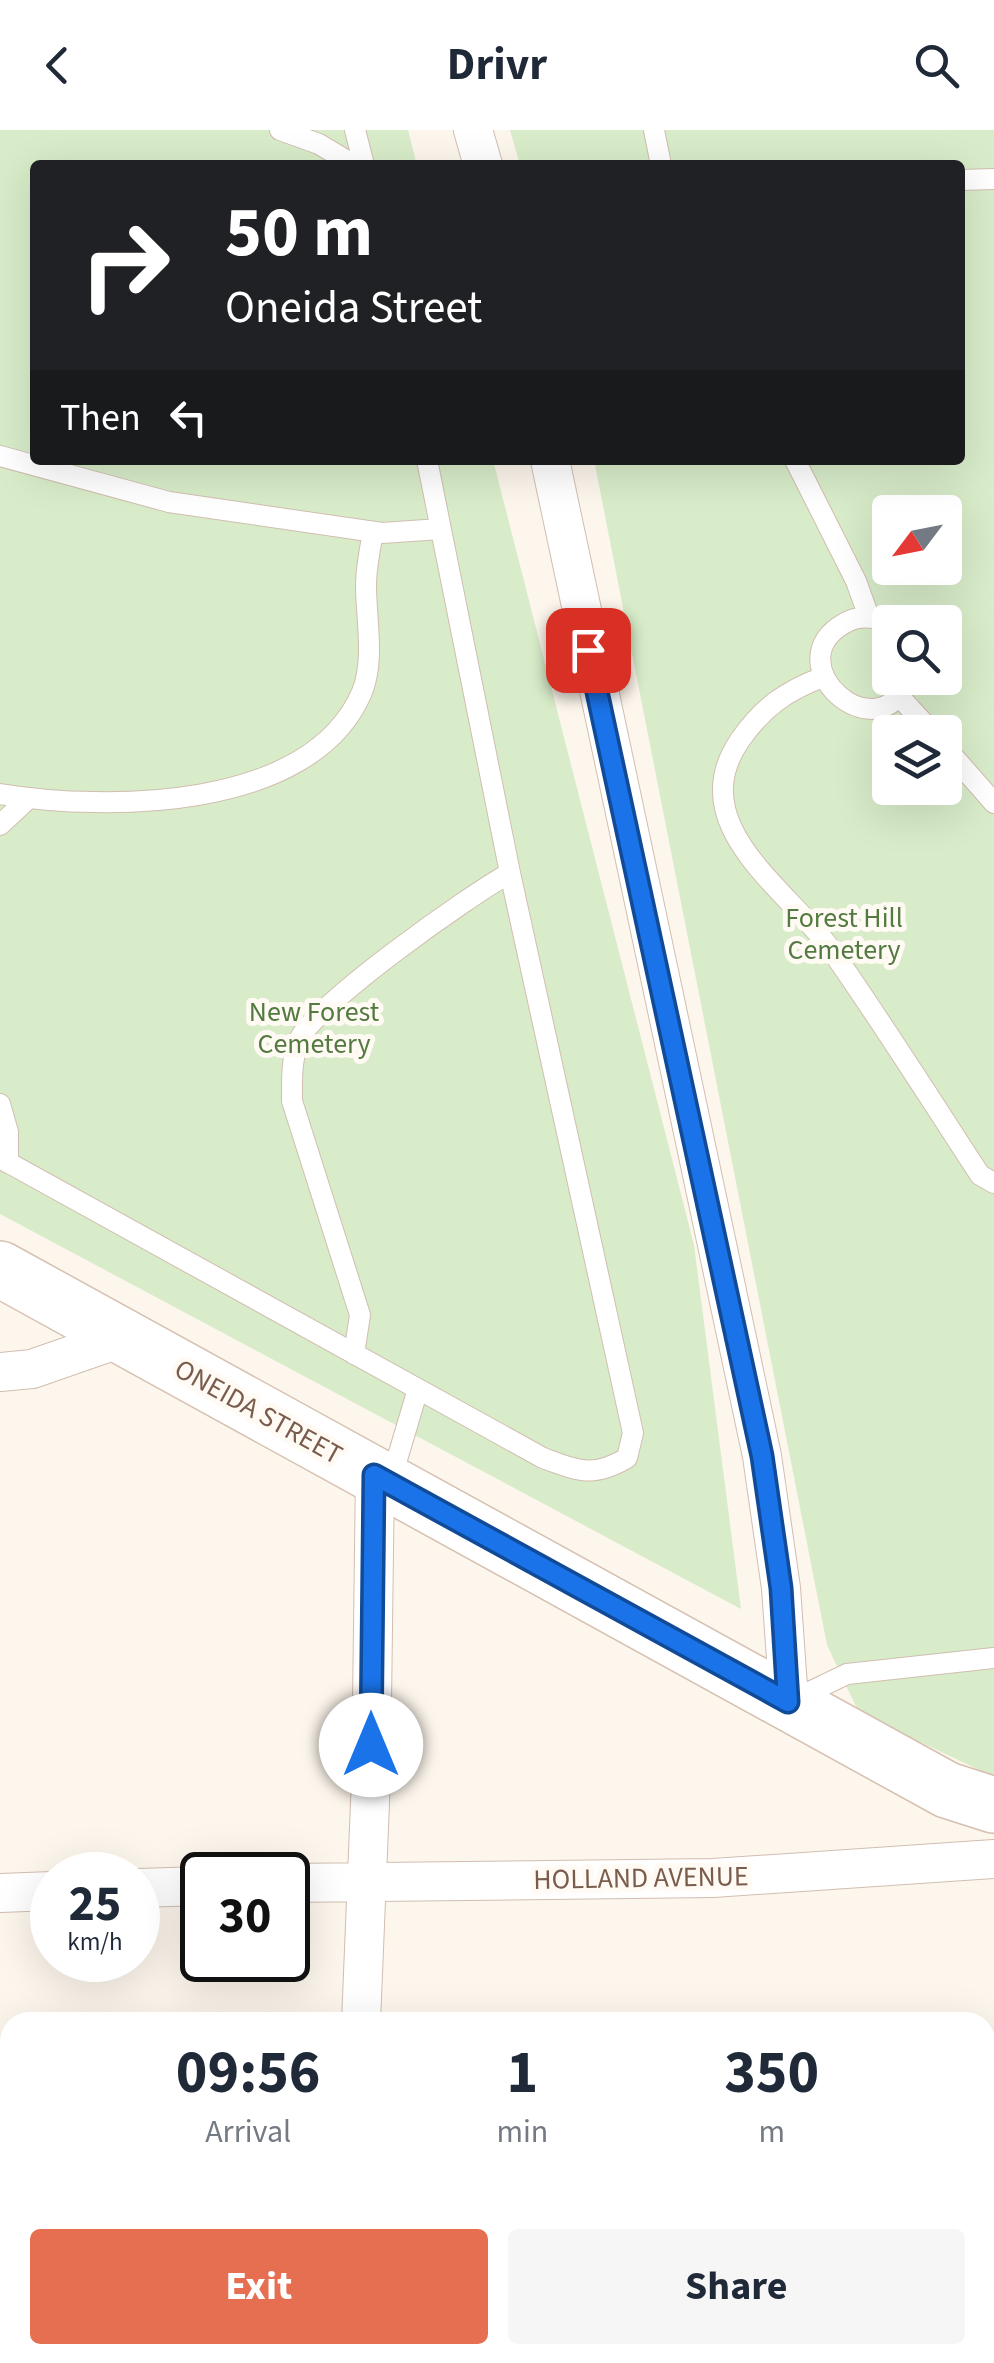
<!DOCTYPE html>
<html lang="en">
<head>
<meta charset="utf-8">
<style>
	body { margin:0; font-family:"Source Sans 3",sans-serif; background:#f6f6f7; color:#1f2937; height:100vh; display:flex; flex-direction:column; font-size:38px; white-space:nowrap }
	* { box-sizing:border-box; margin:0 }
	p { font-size:32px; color:#747a83 }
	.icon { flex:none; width:55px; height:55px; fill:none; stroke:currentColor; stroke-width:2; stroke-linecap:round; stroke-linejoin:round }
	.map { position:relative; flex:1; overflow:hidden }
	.drawer { position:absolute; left:0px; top:1882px; width:995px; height:352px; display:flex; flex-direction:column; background:#fff; border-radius:30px 30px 0 0; box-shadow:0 10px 40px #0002 }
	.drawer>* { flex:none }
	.hud { position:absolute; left:30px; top:30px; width:935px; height:305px; border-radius:10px; box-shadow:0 10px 40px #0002; background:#202124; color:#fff; overflow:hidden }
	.needle { width:65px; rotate:238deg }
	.controls { position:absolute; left:872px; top:365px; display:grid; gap:20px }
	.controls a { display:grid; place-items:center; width:90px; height:90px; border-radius:10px; background:#fff; box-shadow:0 10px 40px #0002; font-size:50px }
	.speed { position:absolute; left:30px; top:1722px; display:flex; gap:20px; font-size:50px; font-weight:700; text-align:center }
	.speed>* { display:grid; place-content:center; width:130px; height:130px; border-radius:50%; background:#fff; box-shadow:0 10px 40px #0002; line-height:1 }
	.speed small { font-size:25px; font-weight:400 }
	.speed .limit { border:5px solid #111; border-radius:15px; background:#fff; color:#111 }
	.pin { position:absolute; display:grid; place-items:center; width:85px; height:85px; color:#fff; margin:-42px; border-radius:20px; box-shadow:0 5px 15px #0006 }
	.me { position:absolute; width:110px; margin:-55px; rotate:0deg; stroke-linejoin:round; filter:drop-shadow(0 0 8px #0008) }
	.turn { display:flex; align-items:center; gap:35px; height:210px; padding:0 30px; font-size:45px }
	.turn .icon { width:130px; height:130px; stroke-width:2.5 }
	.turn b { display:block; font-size:70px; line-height:85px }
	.then { display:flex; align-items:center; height:95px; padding:0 30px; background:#0003; gap:20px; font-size:38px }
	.eta { display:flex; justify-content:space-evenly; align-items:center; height:170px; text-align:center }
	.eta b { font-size:60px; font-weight:700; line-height:70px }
	.action { display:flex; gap:20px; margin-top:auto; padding:20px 30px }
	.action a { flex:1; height:115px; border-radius:10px; background:#e76f51; color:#fff; font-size:40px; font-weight:700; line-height:115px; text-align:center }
	.action a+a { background:#f6f6f7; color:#1f2937 }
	header { display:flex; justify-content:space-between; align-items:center; height:130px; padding:0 30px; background:#fff; font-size:45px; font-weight:700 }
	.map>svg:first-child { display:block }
	.green { fill:#d8ecc9; fill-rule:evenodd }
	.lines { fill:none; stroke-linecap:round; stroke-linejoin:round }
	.lane-casing { stroke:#d1beb0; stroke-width:22 }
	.street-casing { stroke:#d1beb0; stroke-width:40 }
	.secondary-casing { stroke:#d6c0b0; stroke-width:58 }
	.lane { stroke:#fff; stroke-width:20 }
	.street { stroke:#fff; stroke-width:38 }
	.secondary { stroke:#fff; stroke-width:55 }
	.route-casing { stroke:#114b97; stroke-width:25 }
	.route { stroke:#1a73e8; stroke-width:18 }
	.labels { text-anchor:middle; stroke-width:10; stroke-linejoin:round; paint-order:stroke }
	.park-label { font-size:28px; fill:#537a41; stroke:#fffaf3 }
	.street-label { font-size:28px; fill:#7a5c4d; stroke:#fffaf3 }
</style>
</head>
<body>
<header><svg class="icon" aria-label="back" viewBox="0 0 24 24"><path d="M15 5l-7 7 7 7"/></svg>Drivr<svg class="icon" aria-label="search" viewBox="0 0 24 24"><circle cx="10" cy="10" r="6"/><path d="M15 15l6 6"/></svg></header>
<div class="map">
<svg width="994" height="2233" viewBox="0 0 994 2233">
	<rect width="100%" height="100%" fill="#fdf6ec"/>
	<path class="green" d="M0,0h408l9,35h-382v295h458l201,785 47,364 -741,-395z
		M510,0h484v1647l-135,-64 -32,-68 -233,-1185h366v-295h-440zM890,382h55v56h-55zM890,492h55v56h-55zM890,602h55v56h-55z"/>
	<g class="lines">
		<defs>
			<path id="lane" d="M280,0l39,14 35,21
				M355,0l9,35
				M654,0l7,35
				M960,50l34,-1
				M0,326l169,46 213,31 58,-4
				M795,330l61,121 13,36
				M890,495c-14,-9 -31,-10 -45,-2 -72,39 33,135 64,55
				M823,547c-37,14 -60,30 -83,63 -59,86 50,150 92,211 51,73 99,149 148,224l14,8
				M898,565l34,37
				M945,617l49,56
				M0,664c106,17 311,18 362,-102 13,-32 4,-73 4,-107 0,-17 4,-36 7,-53
				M0,695l29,-27
				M0,974l8,28v31
				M0,1028l543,300c36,13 50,20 84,0l6,-25 -123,-560 -83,-413
				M354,1224l6,-39 -68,-214c0,-21 -1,-41 7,-61 15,-35 172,-146 211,-167
				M390,1353l28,-94
				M795,1569l52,-25 147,-16"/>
			<path id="street" d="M473,0l10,35
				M550,330l212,996 19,132 8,113
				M0,1242l32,-3 92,-32
				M288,1753l425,-5 281,-19
				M138,1758l64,-2
				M0,1763l52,-2
				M361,1892l10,-243 4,-304
				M363,2225v8"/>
			<path id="secondary" d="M0,1139l947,521 47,15"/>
		</defs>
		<use href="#lane" class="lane-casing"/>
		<use href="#street" class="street-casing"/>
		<use href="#secondary" class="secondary-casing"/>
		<use href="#lane" class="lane"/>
		<use href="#street" class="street"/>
		<use href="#secondary" class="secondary"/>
	</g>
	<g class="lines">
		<defs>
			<path id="route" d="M371,1615l3,-270 414,227 -7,-114 -19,-132 -174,-806"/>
		</defs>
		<use href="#route" class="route-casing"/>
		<use href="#route" class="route"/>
	</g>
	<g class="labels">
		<g class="park-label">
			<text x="844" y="797">Forest Hill<tspan x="844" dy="32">Cemetery</tspan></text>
			<text x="314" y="891">New Forest<tspan x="314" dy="32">Cemetery</tspan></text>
		</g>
		<g class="street-label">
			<text transform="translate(259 1281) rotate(29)" y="10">ONEIDA STREET</text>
			<text transform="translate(641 1747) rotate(-1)" y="10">HOLLAND AVENUE</text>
		</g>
	</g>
</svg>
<div class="controls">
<a><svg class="needle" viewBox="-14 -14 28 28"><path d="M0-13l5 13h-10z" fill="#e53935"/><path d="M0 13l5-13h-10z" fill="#747a83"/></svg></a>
<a><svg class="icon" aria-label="search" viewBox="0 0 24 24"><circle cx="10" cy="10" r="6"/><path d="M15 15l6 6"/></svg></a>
<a><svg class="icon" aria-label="layers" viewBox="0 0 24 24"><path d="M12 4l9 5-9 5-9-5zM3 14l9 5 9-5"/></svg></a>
</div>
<div class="speed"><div>25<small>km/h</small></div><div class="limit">30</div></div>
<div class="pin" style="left:588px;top:520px;background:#d93025"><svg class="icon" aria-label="arrive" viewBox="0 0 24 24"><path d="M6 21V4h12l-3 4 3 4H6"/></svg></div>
<svg class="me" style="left:371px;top:1615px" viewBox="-20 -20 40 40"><circle r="19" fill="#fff"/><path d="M0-13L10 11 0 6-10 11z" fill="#1a73e8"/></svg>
<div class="hud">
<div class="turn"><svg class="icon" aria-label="right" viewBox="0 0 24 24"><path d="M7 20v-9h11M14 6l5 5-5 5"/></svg><div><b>50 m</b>Oneida Street</div></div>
<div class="then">Then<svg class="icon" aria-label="left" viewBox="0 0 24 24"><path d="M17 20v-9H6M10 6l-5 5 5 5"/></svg></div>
</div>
<section class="drawer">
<div class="eta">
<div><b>09:56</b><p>Arrival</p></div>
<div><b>1</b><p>min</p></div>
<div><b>350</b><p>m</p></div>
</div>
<div class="action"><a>Exit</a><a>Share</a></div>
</section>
</div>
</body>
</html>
